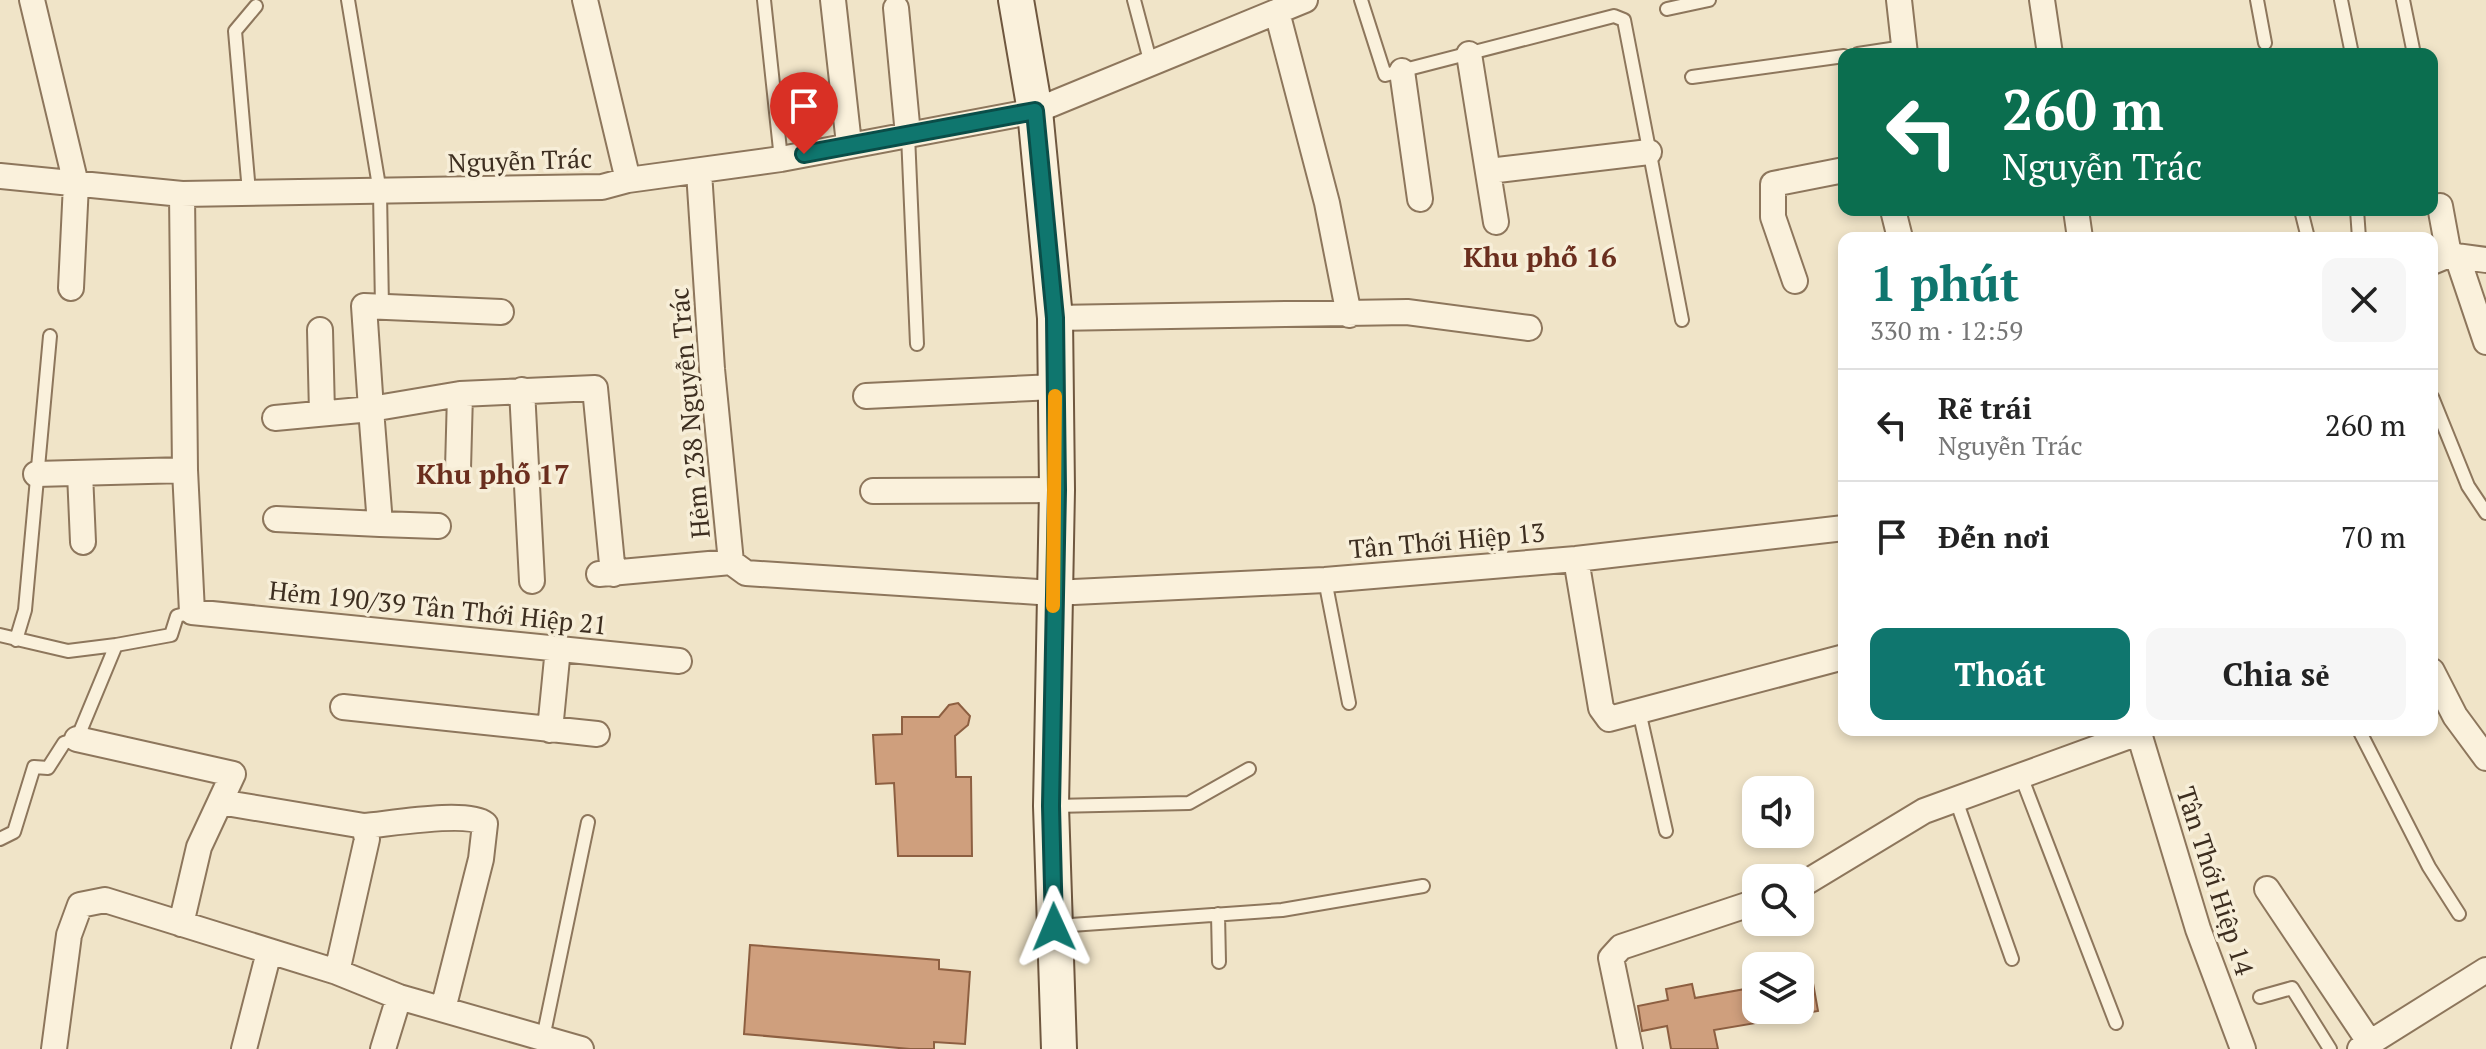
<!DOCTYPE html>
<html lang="vi">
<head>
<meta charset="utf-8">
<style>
	body { margin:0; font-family:"PT Serif",serif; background:#f6f6f6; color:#222; height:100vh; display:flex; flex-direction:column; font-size:30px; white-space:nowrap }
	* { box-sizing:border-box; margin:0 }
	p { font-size:26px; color:#767676 }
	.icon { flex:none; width:44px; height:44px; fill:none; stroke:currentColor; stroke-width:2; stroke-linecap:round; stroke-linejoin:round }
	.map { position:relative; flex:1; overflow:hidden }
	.drawer { position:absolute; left:1838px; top:232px; width:600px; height:504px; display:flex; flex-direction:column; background:#fff; border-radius:16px; box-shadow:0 4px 12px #0003 }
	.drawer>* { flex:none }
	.banner { position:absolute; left:1838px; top:48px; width:600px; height:168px; border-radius:16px; box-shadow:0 4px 12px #0003; background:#0b6e4f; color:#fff; overflow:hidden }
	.fabs { position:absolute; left:1742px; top:776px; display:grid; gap:16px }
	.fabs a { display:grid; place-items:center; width:72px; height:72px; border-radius:16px; background:#fff; box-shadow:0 4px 12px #0003; font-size:40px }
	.pin { position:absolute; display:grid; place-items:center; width:68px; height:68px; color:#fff; margin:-82px -34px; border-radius:50% 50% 50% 0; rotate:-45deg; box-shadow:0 0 8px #0007 }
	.pin .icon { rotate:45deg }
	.me { position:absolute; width:88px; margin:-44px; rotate:359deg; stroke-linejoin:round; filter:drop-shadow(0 0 6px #0008) }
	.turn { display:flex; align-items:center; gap:28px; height:168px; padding:0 32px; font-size:36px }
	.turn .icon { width:104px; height:104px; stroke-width:2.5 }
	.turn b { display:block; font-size:56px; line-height:68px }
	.round { display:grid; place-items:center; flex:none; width:84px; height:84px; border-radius:16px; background:#f6f6f6 }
	.headline { display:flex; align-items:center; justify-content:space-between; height:136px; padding:0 32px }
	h1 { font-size:48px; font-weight:700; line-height:60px; color:#0f766e }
	.cta { display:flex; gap:16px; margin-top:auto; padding:16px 32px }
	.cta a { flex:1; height:92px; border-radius:16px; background:#0f766e; color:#fff; font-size:32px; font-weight:700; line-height:92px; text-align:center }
	.cta a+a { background:#f6f6f6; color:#222 }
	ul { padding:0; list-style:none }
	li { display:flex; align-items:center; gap:24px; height:112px; padding:0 32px; border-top:2px solid #e0e0e0 }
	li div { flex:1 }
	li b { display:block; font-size:30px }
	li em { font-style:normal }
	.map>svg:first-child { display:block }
	.building { fill:#cf9f7d; stroke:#8d5f41; stroke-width:2 }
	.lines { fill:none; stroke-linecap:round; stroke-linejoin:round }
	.lane-casing { stroke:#8d765c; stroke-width:16 }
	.street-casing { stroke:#8d765c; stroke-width:28 }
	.secondary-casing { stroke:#6f573f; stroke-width:38 }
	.lane { stroke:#faf1dc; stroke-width:12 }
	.street { stroke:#faf1dc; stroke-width:24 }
	.secondary { stroke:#faf1dc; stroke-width:34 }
	.route-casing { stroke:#0a4d48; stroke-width:20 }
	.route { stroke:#0f766e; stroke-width:14 }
	.slow { stroke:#f59e0b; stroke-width:14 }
	.labels { text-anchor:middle; stroke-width:7; stroke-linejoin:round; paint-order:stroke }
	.street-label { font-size:26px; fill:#3d2e20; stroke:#f7eed8 }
	.neighbourhood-label { font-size:28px; font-weight:bold; fill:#6b2e1e; stroke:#f7eed8 }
</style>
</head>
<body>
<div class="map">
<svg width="2486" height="1049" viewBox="0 0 2486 1049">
	<rect width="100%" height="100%" fill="#f0e4c8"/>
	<path class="building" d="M958,703l12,13 -2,9 -13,11 1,41h15l1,79h-74l-4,-73 -18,1 -3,-49 29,-1v-17h37l10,-12z
		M750,945l189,15v9l31,3 -5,72 -31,-2v7h-24l-166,-15z
		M1809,961l9,50 -18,3v-52z
		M1692,984l3,14 61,-11v36l-42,7 4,19h-47l-4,-23 -25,5 -4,-25 30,-6 -2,-11z"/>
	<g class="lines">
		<defs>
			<path id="lane" d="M348,0l32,192 2,115
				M764,0l17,159
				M1134,0l17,64
				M1361,0l24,75 229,-59 10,4 58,300
				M2257,0l8,43
				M2341,0l11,54
				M2403,0l11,54
				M1667,9l42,-9
				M1858,54l46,-7
				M1692,77l152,-21
				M908,135l9,209
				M249,192l-14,-161 21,-25
				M2301,210l7,28
				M2357,210l2,28
				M2432,397l36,89 18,27
				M1325,580l24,123
				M0,635l68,16 48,-6
				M16,640l9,-30 25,-274
				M1639,711l27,120
				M2359,730l70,137 30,47
				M2021,776l95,247
				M1956,800l56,159
				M1054,806l135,-3 60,-34
				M0,839l14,-7 20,-65 14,1 16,-25 13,-4 39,-94 55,-10 6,-19 15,-4
				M1218,914l1,48
				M1057,926l225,-16 141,-24
				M2260,997l32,-9 38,61
				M543,1038l45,-216"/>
			<path id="street" d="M32,0l44,184 -5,104
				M585,0l43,180
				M833,0l16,144
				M1899,0l6,54
				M2042,0l8,54
				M896,8l12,127
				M1277,12l50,191 22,112
				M1469,54l27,168
				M1402,71l18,128
				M1489,171l160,-19
				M699,172l13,197 19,193 15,11 307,20 272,-13 251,-21 268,-31
				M0,176l182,18 420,-7 26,-7 153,-21 254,-48 270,-111
				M182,194l3,276 7,142 487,49
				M1893,210l7,28
				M2076,210l4,28
				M2449,255l37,5
				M2457,256l29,86
				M2432,262l17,-7 -9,-49
				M1795,281l-22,-64v-33l71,-14
				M1055,318l352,-6 122,16
				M320,330l2,83
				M522,390l10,191
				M866,396l189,-9
				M275,418l96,-9 -7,-103 137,6
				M458,469l2,-75
				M80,473l3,69
				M36,474l149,-4
				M873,491l184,-1
				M276,519l104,5 -9,-115 89,-15 135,-6 18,186
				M380,524l58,2
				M1576,559l25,149 8,11 235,-62
				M599,574l132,-12
				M2432,671l23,45 31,42
				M343,707l254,27
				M550,730l8,-82
				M2138,730l60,199 45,120
				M77,739l156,35 -13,28 144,24 3,13 -30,133
				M364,826c25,-2 103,-16 121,-2l-4,35 -38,150
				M1800,886l124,-75 214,-78
				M2267,889l103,154
				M181,924l18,-77 21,-45
				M54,1049l15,-114 11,-30 25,-5 232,72 62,25 182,52
				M244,1049l25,-97
				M383,1049l16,-52
				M1630,1049l-19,-91 10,-11 135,-45
				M2360,1049l126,-79"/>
			<path id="secondary" d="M1016,0l19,111 20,207 2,172 -6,316 8,243"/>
		</defs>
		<use href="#lane" class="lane-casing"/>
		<use href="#street" class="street-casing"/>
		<use href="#secondary" class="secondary-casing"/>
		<use href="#lane" class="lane"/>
		<use href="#street" class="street"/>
		<use href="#secondary" class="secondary"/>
	</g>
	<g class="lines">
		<defs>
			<path id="route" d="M804,154l231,-43 20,207 2,172 -6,316 3,121"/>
		</defs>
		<use href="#route" class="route-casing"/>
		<use href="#route" class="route"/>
		<path class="slow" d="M1053,606l2,-210"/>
	</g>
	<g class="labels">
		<g class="street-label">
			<text transform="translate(520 161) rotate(-2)" y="9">Nguyễn Trác</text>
			<text transform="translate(690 413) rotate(-95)" y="9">Hẻm 238 Nguyễn Trác</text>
			<text transform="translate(1447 541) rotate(-5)" y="9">Tân Thới Hiệp 13</text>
			<text transform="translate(438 608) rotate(6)" y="9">Hẻm 190/39 Tân Thới Hiệp 21</text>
			<text transform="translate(2215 881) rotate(72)" y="9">Tân Thới Hiệp 14</text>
		</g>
		<g class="neighbourhood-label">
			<text x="1540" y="267">Khu phố 16</text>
			<text x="493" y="484">Khu phố 17</text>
		</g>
	</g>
</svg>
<div class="fabs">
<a><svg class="icon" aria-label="sound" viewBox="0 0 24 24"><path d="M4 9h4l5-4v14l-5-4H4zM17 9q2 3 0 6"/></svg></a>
<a><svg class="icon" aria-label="search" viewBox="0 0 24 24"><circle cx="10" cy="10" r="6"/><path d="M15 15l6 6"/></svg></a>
<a><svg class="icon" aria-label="layers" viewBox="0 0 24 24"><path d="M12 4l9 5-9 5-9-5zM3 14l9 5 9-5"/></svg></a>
</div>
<div class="pin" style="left:804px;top:154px;background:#d93025"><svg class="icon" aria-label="arrive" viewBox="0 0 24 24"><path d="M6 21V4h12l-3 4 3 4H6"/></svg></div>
<svg class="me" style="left:1054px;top:927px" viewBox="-20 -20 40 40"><path d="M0-17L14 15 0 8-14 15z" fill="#0f766e" stroke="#fff" stroke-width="4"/></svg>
<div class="banner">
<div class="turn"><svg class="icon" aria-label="left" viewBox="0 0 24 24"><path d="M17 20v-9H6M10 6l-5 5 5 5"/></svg><div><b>260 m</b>Nguyễn Trác</div></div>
</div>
<section class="drawer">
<div class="headline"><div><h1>1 phút</h1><p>330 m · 12:59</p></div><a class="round"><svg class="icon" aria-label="close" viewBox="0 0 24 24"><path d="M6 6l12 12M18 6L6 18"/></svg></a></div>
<ul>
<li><svg class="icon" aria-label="left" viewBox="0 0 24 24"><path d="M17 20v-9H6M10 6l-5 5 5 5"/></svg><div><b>Rẽ trái</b><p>Nguyễn Trác</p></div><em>260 m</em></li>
<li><svg class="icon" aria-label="arrive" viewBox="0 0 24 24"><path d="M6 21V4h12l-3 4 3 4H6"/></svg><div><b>Đến nơi</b></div><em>70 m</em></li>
</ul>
<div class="cta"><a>Thoát</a><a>Chia sẻ</a></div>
</section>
</div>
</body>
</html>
